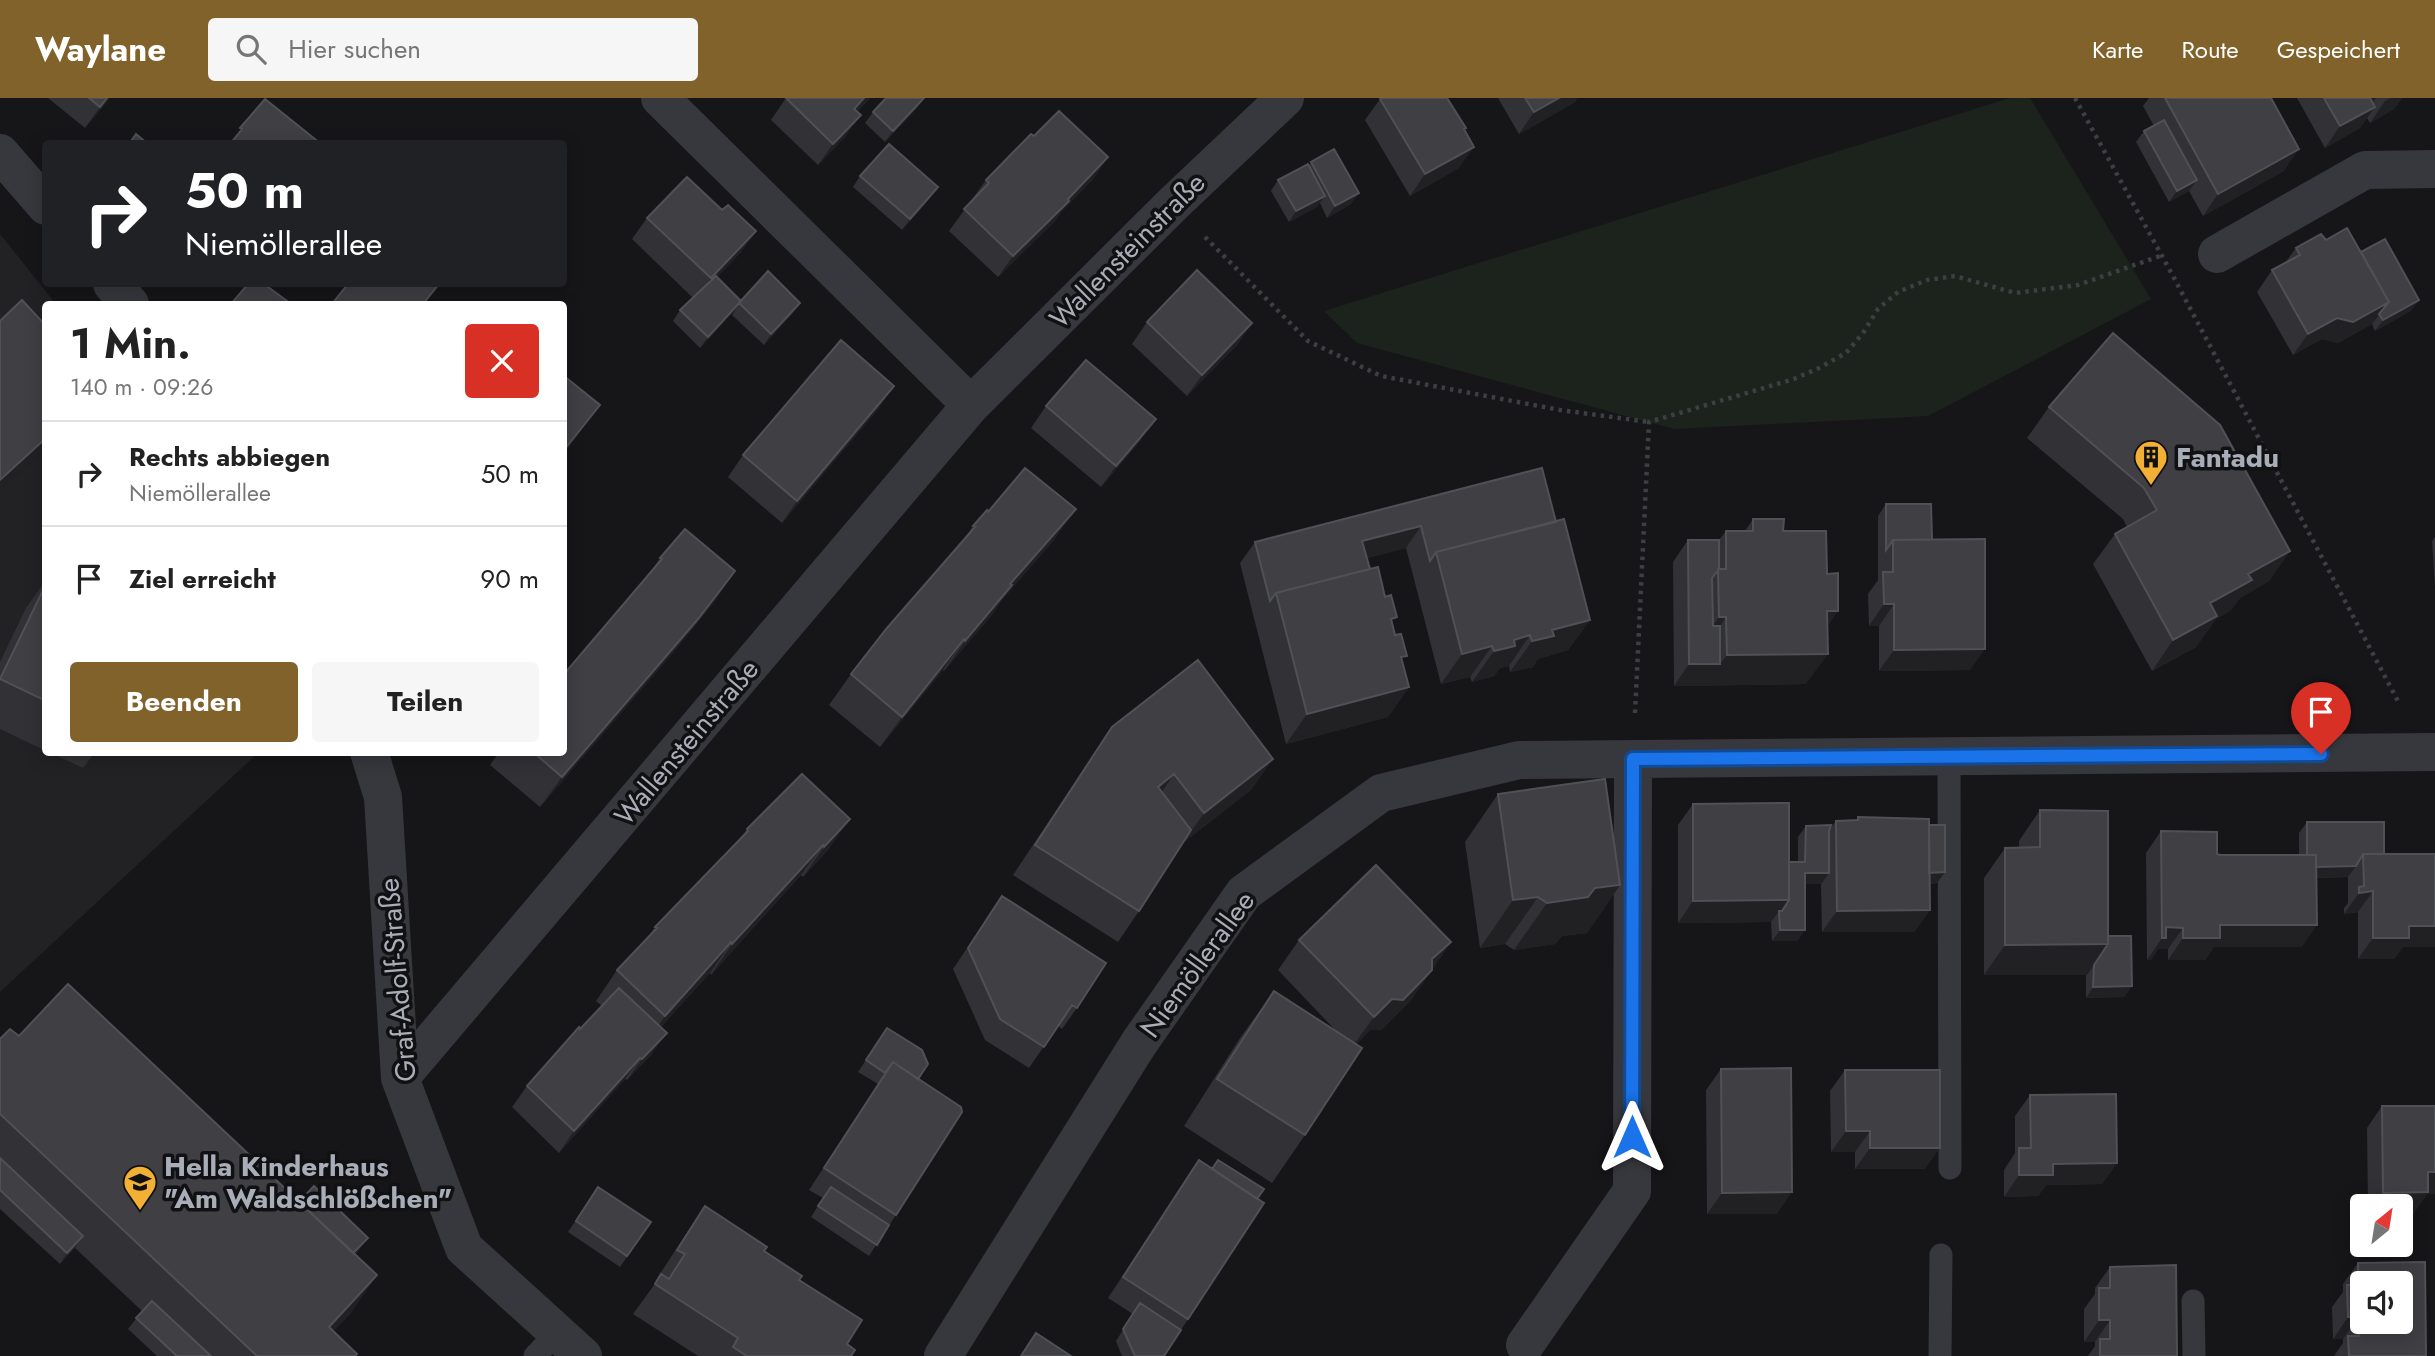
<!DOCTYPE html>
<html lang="de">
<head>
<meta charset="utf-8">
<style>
	body { margin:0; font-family:Jost,sans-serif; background:#f6f6f6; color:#222; height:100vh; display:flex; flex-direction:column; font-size:26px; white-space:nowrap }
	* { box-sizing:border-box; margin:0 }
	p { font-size:23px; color:#767676 }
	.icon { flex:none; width:38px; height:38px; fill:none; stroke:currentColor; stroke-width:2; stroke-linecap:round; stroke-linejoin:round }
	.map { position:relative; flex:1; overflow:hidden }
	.sheet { position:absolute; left:42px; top:203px; width:525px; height:455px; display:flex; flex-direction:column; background:#fff; border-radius:7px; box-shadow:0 4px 18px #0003 }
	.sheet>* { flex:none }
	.top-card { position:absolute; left:42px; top:42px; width:525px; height:147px; border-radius:7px; box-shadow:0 4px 18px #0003; background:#202124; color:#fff; overflow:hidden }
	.needle { width:46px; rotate:30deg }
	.controls { position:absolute; left:2350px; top:1096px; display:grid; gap:14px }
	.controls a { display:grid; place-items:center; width:63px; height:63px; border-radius:7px; background:#fff; box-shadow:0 4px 18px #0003; font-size:35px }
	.pin { position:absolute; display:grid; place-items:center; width:60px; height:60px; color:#fff; margin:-72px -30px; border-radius:50% 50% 50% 0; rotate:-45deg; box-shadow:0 0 7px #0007 }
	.pin .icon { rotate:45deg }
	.me { position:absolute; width:77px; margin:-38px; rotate:0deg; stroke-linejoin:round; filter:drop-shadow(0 0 5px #0008) }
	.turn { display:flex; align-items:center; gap:24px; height:147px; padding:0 28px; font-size:32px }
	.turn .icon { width:91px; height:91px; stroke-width:2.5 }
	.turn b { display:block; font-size:49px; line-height:60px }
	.round { display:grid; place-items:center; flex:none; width:74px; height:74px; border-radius:7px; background:#f6f6f6 }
	.overview { display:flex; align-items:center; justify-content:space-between; height:119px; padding:0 28px }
	h1 { font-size:42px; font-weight:700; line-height:52px }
	.button { display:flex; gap:14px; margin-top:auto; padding:14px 28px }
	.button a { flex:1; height:80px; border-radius:7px; background:#80622a; color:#fff; font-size:28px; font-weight:700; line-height:80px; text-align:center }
	.button a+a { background:#f6f6f6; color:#222 }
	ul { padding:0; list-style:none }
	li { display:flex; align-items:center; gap:21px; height:105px; padding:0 28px; border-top:2px solid #e0e0e0 }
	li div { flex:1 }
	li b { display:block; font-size:26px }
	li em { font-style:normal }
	header { display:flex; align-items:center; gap:42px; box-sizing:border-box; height:98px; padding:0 35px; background:#80622a; color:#fff }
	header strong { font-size:33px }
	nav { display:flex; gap:38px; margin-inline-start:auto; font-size:24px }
	.search { width:490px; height:63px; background:#f6f6f6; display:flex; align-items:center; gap:18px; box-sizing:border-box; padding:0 24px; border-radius:7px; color:#767676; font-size:26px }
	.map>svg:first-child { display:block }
	.built { fill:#222225 }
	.green { fill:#1c231d }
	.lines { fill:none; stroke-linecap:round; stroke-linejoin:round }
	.path { stroke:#3d3f44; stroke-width:4.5; stroke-dasharray:3.5 5; stroke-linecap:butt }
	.lane { stroke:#37383d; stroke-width:23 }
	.street { stroke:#37383d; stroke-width:38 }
	.wall { fill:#323236 }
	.shaded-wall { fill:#212124 }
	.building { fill:#3f3f44; stroke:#4f5156; stroke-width:2; fill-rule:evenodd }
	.route-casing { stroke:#114b97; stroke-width:18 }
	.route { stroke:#1a73e8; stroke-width:12 }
	.labels { text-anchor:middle; stroke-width:7; stroke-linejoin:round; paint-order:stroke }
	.street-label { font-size:28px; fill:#a8adb8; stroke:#111113 }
	.poi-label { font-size:28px; font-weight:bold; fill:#a8adb8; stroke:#111113; text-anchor:start }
</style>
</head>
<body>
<header>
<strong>Waylane</strong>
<div class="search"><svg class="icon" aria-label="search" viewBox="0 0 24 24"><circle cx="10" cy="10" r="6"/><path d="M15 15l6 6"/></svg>Hier suchen</div>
<nav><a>Karte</a><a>Route</a><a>Gespeichert</a></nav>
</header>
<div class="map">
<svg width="2435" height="1258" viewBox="0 0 2435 1258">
	<rect width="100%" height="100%" fill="#161618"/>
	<path class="built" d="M0,136l56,70h-10v448l212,1 -258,239z"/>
	<path class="green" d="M2010,0h20l121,201 -223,117 -254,13 -317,-86 -33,-32z"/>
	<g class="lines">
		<path class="path" d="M2075,0l98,178 227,429
			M1205,139l103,104 73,35 179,34 89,12
			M1635,615l14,-291 145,-43 25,-11 27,-15 17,-20 15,-24 20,-17 29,-12 28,-4 60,17 63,-8 82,-29"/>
		<path class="lane" d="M1949,659l1,411
			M2193,1203l1,55
			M535,1258l22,-23
			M1940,1258l1,-101"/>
		<path class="street" d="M660,0l311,307
			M0,55l46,53
			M2217,156l148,-84 70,-1
			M112,186l18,20
			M369,654l14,45 17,281 64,170 119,108
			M400,980l571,-673 203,-202 111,-105
			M1525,1247l107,-154 1,-432
			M943,1258l196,-313 105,-150 137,-100 138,-33 916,-8"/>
	</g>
	<path class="wall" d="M48,0h62l-25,30z
		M786,0h84l-13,14 -12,25 -27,28 -47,-45z
		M924,0l-7,10 -32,34 -20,-19 8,-11z
		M1498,0h79l-2,4 -56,32z
		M2149,0h122l13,73 -81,45 -14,-25 -20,11 -33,-60 8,-11 10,-5 -11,-20z
		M2297,0h105l-8,11 -24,14 -3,-5 -7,10 -35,20z
		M1380,1l84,31 -5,38 -49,28 -45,-76z
		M1034,38l74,21 -15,22 -30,31 -9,12 -56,55 -49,-46 37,-51z
		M1311,64l40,42 -24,14 -7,-15 -3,4 -28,15 -18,-31 7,-11 31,-14z
		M860,78l78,11 -8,11 -28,32 -49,-43z
		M722,112l34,21 -15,21 -24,25 16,35 -33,36 -27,-27 7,-11 13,-12 -61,-59 15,-21z
		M2326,142l35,12 50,59 -36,20 -3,-7 -34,19 -16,-4 -29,16 -36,-63 15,-22 13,-7 11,-15z
		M739,205l53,11 -28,31 -32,-30z
		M1147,224l105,1 -15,22 -50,51 -55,-52z
		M1046,308l95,34 -40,47 -70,-59z
		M2049,309l241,144 -21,30 -29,17 -10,13 -14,8 -20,28 -44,24 -59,-107 22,-30 12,-7 -4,-8 -96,-81z
		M879,310l-97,115 -54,-46 15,-22z
		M1542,370l14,54 34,98 -22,30 -30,9 -5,8 -23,5 -1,-6 -9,2 -6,8 -22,6 -2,-5 -29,7 -35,-136 -39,10 3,11 22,55 17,63 -21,30 -102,27 -46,-181 15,-21z
		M1886,406l46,36 38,130 -91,1v-45h-10l-1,-32 10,-14v-64z
		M988,414l66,28 -52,60 -11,16 -47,55 -1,-1 -63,77 -51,-42 22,-31 111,-132 11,-16z
		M1753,421l30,12 44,96 -21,57 -132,2 -1,-124 15,-22h31l7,-9h19z
		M2435,439v50l-3,-46z
		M660,460l75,13 -21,31 -38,47 -136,158 -50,-42 9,-13h65l84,-176z
		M46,482v171l-46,-22v-67l26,-54z
		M1112,629l140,62 -69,54 -44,68 -21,31 -105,-67 78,-117z
		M49,654h46l-12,16z
		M802,676l27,75 -26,28 -2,-2 -90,100 -1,-2 -49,54 -9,27 -25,26 -2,-1 -66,74 -47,-46 15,-21 75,-80 -6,-5 21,-31 30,-31 8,-12 84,-86 8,-12z
		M1498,696l122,91 -33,48 -25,3 -7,8 -41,6 -9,-6 -25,4 -15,-106z
		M1693,706l96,58h9v-25l8,-11 25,1 5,-6 20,-1 2,-3 71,8 16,47 -8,11 -8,1 1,26 -16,22h-92l-1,-48h-16v46l-8,11h-25l-1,-19 -93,1v-98z
		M2040,712l68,126 24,50 -8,11 -38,1v-23h-102v-97l21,-30h14v-7z
		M2307,724l77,32 19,93 -9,12h-36v-47l-14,2v-6l4,-5v-26l-32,1 -14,69h-88l-9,13h-37v-11h-10l-7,11h-4l-1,-107 15,-22 59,24h79v-22z
		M1002,798l75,112 -15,21 -4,-3 -29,42 -44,-28 -32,-71z
		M1299,842l152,2 -40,58 -30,30h-11l-14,14 -51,91 -33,48 -88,-57 56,-88 34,-47 64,42 -60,-63z
		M887,930l31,51 -22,136 -27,41 -58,-39 12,-19 -14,-8 69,-106 -20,-12z
		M19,938l280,166 61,47 -5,6 -4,58 -18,18 23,25h-199l-29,-27 14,-18 -67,-63 -15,16 -60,-55v-170z
		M1721,971l56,145h-70l-1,-124z
		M1845,972l80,99h-70v-17h-24l-1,-61z
		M2030,997l87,68 -15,21 -56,1 -8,11 -34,1v-27l11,-17v-37z
		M2382,1008l45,88 -14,20h-12v-8h-33l-1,-78z
		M1199,1062l65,43 -100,153h-42l-6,-15 17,-27 -25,-16z
		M598,1089l53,35 -31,45 -52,-35z
		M705,1108l94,74 48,64 4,12h-153l-65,-42 24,-33 -1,-1 28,-43z
		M2358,1165l68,93h-92l9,-13v-4h-10l-1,-32 11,-15v-8z
		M2110,1169l67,89h-89l7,-10v-4h-11v-33l11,-15v-6z"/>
	<path class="shaded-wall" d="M107,0h3l-25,30 15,-21z
		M864,0h6l-32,33 16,-22z
		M924,0l-7,10 -32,34 8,-11z
		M1559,0h18l-2,4 -56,32 15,-22z
		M2370,0h6l-10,14 9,-5 -15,21 -35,20 15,-22z
		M2391,0h11l-8,11 -24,14 15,-22z
		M861,17l-16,22 -27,28 15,-21z
		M1474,49l-15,21 -49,28 15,-22z
		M2299,51l-15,22 -81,45 15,-22z
		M1108,59l-15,22 -30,31 -9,12 -56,55 15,-21z
		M2197,82l-8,11 -20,11 8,-11z
		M938,89l-8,11 -28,32 8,-11z
		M1359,95l-8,11 -24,14 8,-12z
		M1325,98l-8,11 -28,15 7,-11z
		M756,133l-15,21 -45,48 15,-22z
		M2419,202l-8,11 -36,20 8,-11z
		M741,203l-8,11 -33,36 8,-11z
		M2389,204l-17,22 -34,19 -16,-4 -29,16 15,-21 29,-16z
		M800,205l-8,11 -28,31 7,-11z
		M1252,225l-15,22 -50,51 15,-21z
		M894,288l-15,22 -97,115 15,-22z
		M600,307l-22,30 -14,19v-4z
		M1156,321l-15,21 -40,47 15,-21z
		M46,340v11l-46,42v-11z
		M1076,411l-22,31 -52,60 -11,16 -47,55 21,-30 45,-57z
		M1421,428l-15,22 -59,15 15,-22z
		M2290,453l-21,30 -29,17 -10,13 -14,8 -20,28 -44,24 21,-31 37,-37 38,-29z
		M735,473l-21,31 -38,47 -136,158 22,-30z
		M1884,506h10l-15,22h-10z
		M1827,513h11l-21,31z
		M1719,519h7l-21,31 -7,-1z
		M1590,522l-22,30 -30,9 -5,8 -23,5 22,-31 20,-11z
		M1530,537l-21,31 -9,2 -6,8 -22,6 22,-31 20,-11z
		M964,541l-21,31 -63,77 22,-30z
		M1492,548l-22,31 -29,7 21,-30z
		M1985,551l-15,21 -91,1 15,-21z
		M1828,556l-22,30 -132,2 15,-22h31l7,-9z
		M1409,589l-21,30 -102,27 21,-30z
		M1273,661l-21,30 -69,54 21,-30z
		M1174,676l-21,31 5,-18z
		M850,721l-21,30 -26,28 21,-30z
		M823,747l-22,30 -90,100 21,-31z
		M2356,768l-8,11 -47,1 8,-11z
		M1945,774l-8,11 -23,1 8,-11z
		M1805,775h24l-8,11h-24z
		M1620,787l-33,48 -25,3 -7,8 -41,6 33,-47 48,-15z
		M2373,793l-15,21 -14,2 15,-21z
		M1538,799l-33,47 -25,4 33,-48z
		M1789,802l-10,15v-4l-8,11 -93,1 15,-22z
		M1930,812l-16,22h-92l15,-21z
		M2220,827h97l-15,22h-88l-9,13h-37l15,-22z
		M2409,828h26v21h-32l-9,12h-36l15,-21z
		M2166,829l17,1 -15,21h-10l-7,11h-4l15,-22z
		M1780,832h25l-8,11h-25z
		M731,844l-21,31 -66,73 21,-30z
		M1451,844l-21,30 2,-13z
		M2108,846l-21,31h-103l21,-30z
		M1432,872l-21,30 -30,30h-11l-18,17 22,-30 18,-18z
		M2132,888l-8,11 -38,1 7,-11z
		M667,935l-15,21 -25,26 15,-21z
		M640,960l-15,21 -66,74 15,-22z
		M1846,1033h24l-15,21h-24z
		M1870,1050h70l-15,21h-70z
		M2117,1065l-15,21 -56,1 -8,11 -34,1 15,-22 34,-11z
		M2428,1074h7v22h-8l-14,20h-12v-8h-27l9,-13z
		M1792,1094l-15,22h-70l15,-21z
		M83,1138l-8,12 -15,16 7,-11z
		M368,1140l-8,11 -15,16 8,-11z
		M377,1177l-26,38 -41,43 19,-29z
		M2348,1219h10l-15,22h-10z
		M2099,1222h11l-15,22h-11z"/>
	<path class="building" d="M89,0h18l-7,9z
		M786,0h78l-10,11 7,6 -28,29z
		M886,0h38l-31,33 -20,-19z
		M1382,0h65l19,30 -2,1 10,18 -49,27 -45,-75z
		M1525,0h34l-25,14z
		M2165,0h106l28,51 -81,45z
		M2324,0h46l5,9 -35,19z
		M265,1l51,41 -3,4h-83l12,-15 -2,-1z
		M1059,13l49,46 -40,42 1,2 -56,55 -49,-47 25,-26 -3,-3 45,-46 3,2z
		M2164,22l33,60 -20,11 -33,-60z
		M136,36l12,10h-19z
		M889,46l49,43 -28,32 -50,-43z
		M1334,51l25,44 -24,13 -24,-44z
		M1308,66l17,32 -29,15 -18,-31z
		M687,79l35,33 6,-5 28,26 -45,47 -64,-60z
		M2347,130l42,74 -36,20 -16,-4 -29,16 -36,-64 28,-15 -4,-7 25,-14 5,6z
		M2385,141l34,61 -36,20 -4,-6 10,-12 -28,-50z
		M1197,172l55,53 -50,52 -55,-53z
		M768,173l32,32 -29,31 -32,-31z
		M716,178l25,25 -33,36 -28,-27z
		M248,186h16l23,17 -2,3h-54z
		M348,186h91l-16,20h-91z
		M22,202l24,26v112l-46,42v-159z
		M2113,235l107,92 70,126 -42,23 4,6 -42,23 7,13 -44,24 -58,-106 42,-24 -13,-22 -95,-81z
		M841,242l53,46 -97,115 -54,-46z
		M1086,262l70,59 -40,47 -70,-60z
		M564,278l36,29 -36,45z
		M1025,370l51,41 -66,75 2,1 -47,56 -1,-2 -62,78 -51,-43 36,-46 88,-101 -2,-1 14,-16 1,2z
		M1542,370l14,54 -120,30 -6,9 -9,-35 -59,15 8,28 -94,24 -6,8 -15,-59z
		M1886,406h45l1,36h-39l-7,10z
		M1564,421l26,101 -38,10 2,6 -22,5 -2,-6 -16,5 1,6 -21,5 -2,-5 -30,8 -26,-102z
		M1753,421h31l-1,12h43l1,43 11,-1v38h-11l1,43 -101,1 -1,-38h-7l-1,-48h8v-38h27z
		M685,431l50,42 -37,48 -136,158 -29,-25h31v-78l98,-115 -2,-1z
		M1985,441v110l-91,1v-46h-10l-1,-32h10v-32z
		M1688,442h31v29l-7,9 1,48h7v38h-31z
		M1378,469l7,30 6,-2 6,22 -6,2 4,16 6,-1 6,22 -6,1 8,30 -102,27 -31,-121z
		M46,486v117l-46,-22z
		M1198,562l75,99 -69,54 -30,-39 -16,13 33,43 -52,81 -104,-66 77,-118z
		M802,676l48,45 -26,28 -1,-2 -91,99 -1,-2 -66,74 -48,-46 40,-42 -2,-1 93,-96 -1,-2z
		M1605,681l15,106 -25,3 -7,9 -41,6 -9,-6 -25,3 -15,-106z
		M1789,705v97l-96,1v-97z
		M2040,712l68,1v133l-103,1v-97l35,-1z
		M1858,719l71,2 1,91 -93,1 -1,-90 22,-1z
		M2307,724h77v32h-21l-7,12 -40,1v-12h-9z
		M1831,727l-2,6v42h-24v57h-25l-1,-19h3l7,-11v-38h16l1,-36z
		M1929,727h16v47l-16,1z
		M2161,733l56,1v22l3,1h96l1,70h-97v13h-37v-10l-17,-1v11h-4z
		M2363,756h72v72h-26v12h-36v-47l-14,2v-6l5,-1z
		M1376,767l75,77 -19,17v11l-29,30 -11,-1 -18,18 -75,-77z
		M1002,798l104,67 -29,45 -5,-3 -28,42 -44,-28 -32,-71z
		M2108,838h23l1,50 -39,1 1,-22 14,-21z
		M68,886l309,291 -48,52 28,27 -2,2h-98l-257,-242v-75l10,-10 9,7z
		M619,890l48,45 -25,26 -2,-1 -66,73 -47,-45 52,-59 1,2z
		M1274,893l88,57 -57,87 -88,-56z
		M887,930l35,22 6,14 -10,15 -25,-17 -8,11 -19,-13z
		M893,964l68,45 1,5 -66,103 -72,-47z
		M1791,970l1,124 -70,1 -1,-124z
		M1845,972h95v78h-70v-17h-24z
		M2116,996l1,69 -64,1v11h-34v-27h12l-1,-53z
		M2382,1008h53v66h-7v20l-45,1z
		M0,1060l83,78 -16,17 -67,-63z
		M1199,1062l65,43 -76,116 -65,-42z
		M1218,1062l46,29 -7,10 -45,-30z
		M314,1088l54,52 -15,15 -54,-51z
		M598,1089l53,35 -24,34 -51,-35z
		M831,1089l58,38 -12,20 -59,-39z
		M705,1108l62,41 -3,4 38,25 -3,4 63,40 -15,24 8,6 -4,6h-104l-14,-9 5,-9 -83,-54 6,-10 8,5 16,-25 -8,-4z
		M2425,1164l1,94h-77l-1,-20h11l-1,-19h-10l-1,-32h11v-22zM2362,1185h39v38h-39z
		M2176,1167l1,91h-77v-17h10v-19h-11v-32h11v-21z
		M152,1203l59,55h-34l-41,-38z
		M1140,1205l41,27 -17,26h-29l-12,-27z
		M1036,1235l35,23h-50z"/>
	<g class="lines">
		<defs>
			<path id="route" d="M1632,1039l1,-378 688,-5"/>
		</defs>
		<use href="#route" class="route-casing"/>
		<use href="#route" class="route"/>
	</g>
	<defs>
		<symbol id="building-pin" viewBox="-11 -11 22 30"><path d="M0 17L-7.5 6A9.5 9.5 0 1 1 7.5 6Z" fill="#f2b134" stroke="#111113"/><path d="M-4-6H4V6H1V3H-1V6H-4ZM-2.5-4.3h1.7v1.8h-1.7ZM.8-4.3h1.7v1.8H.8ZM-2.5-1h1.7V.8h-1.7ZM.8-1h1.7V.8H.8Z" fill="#111"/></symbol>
		<symbol id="school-pin" viewBox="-11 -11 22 30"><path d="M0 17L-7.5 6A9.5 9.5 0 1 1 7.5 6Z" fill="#f2b134" stroke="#111113"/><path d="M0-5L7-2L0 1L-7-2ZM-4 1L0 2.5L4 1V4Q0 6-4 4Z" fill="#111"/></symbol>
	</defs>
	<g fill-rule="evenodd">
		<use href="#building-pin" x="2132" y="340" width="38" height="52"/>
		<use href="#school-pin" x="121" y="1065" width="38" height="52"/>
	</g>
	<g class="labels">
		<g class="street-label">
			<text transform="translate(1127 152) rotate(-45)" y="10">Wallensteinstraße</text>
			<text transform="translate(686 644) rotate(-50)" y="10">Wallensteinstraße</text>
			<text transform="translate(1197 866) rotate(-54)" y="10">Niemöllerallee</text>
			<text transform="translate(397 882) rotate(-95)" y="10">Graf-Adolf-Straße</text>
		</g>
		<g class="poi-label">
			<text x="2176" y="369">Fantadu</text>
			<text x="164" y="1078">Hella Kinderhaus<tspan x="164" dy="32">"Am Waldschlößchen"</tspan></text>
		</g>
	</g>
</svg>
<div class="controls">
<a><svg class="needle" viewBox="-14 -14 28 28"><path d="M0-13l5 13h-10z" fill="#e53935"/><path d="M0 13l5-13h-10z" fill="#767676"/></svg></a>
<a><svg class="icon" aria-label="sound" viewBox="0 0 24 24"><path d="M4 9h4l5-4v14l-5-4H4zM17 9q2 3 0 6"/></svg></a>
</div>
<div class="pin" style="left:2321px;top:656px;background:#d93025"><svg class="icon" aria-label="arrive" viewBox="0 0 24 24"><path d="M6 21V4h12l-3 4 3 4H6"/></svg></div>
<svg class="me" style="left:1632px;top:1039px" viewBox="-20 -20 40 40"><path d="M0-17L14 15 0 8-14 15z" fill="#1a73e8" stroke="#fff" stroke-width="4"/></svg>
<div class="top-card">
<div class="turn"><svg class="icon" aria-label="right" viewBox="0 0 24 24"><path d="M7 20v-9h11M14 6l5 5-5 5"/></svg><div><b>50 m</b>Niemöllerallee</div></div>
</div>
<section class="sheet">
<div class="overview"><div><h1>1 Min.</h1><p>140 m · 09:26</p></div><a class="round" style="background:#d93025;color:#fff"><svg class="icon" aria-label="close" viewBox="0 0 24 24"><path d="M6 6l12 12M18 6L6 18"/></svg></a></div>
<ul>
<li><svg class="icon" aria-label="right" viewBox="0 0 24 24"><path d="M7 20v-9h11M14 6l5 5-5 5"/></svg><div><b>Rechts abbiegen</b><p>Niemöllerallee</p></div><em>50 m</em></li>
<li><svg class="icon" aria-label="arrive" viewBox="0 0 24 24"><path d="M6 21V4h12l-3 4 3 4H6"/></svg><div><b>Ziel erreicht</b></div><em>90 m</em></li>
</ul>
<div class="button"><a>Beenden</a><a>Teilen</a></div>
</section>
</div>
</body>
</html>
